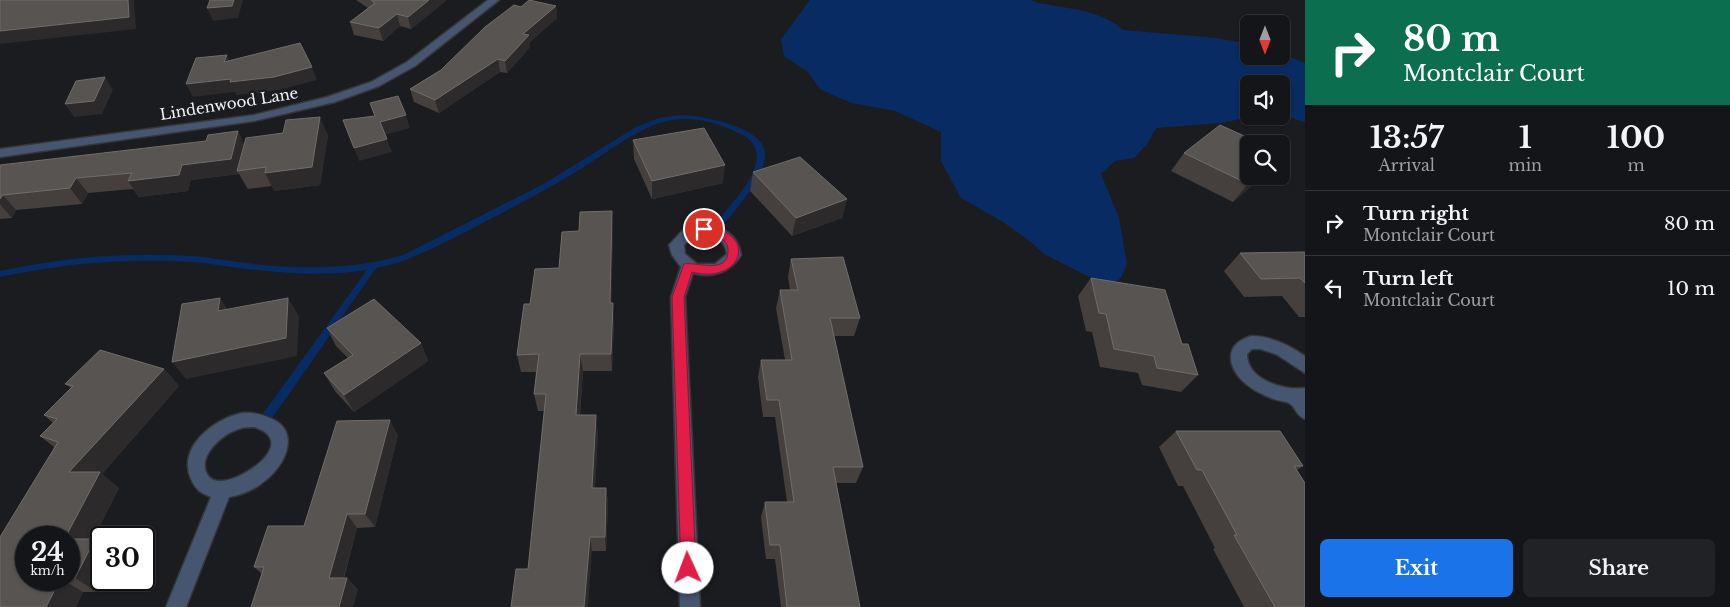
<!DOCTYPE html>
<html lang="en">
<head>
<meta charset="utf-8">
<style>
	body { margin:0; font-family:"Libre Baskerville",serif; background:#212225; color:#f1f3f6; height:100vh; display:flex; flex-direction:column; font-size:19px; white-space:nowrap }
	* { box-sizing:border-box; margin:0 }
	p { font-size:16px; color:#9d9fa2 }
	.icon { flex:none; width:28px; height:28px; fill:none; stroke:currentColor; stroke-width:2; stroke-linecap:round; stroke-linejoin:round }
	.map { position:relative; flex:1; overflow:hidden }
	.side { display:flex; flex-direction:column; background:#141518; width:425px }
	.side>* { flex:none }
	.top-card { background:#0b6e4f; color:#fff; overflow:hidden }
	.needle { width:32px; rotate:180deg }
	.controls { position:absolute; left:1240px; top:15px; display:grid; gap:10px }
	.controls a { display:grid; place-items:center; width:50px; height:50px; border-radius:8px; background:#141518; box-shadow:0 1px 4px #0004,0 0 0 1px #333437; font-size:25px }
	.speed { position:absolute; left:15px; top:526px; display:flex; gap:10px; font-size:25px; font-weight:700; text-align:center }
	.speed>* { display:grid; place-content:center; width:65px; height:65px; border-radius:50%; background:#141518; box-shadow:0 1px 4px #0004,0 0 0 1px #333437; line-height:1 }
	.speed small { font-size:12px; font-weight:400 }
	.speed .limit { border:2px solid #111; border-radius:8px; background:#fff; color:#111 }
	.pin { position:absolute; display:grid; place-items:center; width:42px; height:42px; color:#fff; margin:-21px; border:2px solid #fff; border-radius:50%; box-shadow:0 1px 5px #0007 }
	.me { position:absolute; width:55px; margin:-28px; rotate:358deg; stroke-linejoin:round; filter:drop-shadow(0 0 4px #0008) }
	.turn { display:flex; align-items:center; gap:18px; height:105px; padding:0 15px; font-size:22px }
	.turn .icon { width:65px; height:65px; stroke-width:2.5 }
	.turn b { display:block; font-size:35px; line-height:42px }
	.eta { display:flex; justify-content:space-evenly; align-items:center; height:85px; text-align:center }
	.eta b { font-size:30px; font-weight:700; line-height:35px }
	.cta { display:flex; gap:10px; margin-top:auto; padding:10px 15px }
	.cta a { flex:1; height:58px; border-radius:8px; background:#1a73e8; color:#fff; font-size:20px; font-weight:700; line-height:58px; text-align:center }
	.cta a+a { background:#212225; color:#f1f3f6 }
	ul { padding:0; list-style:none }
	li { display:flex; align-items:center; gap:15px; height:65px; padding:0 15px; border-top:1px solid #333437 }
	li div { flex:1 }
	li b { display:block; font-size:19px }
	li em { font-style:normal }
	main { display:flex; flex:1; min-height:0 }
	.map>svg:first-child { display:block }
	.water { fill:#092b64 }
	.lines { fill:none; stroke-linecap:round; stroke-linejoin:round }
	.stream { fill:#092b64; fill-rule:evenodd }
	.street-casing { stroke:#34363a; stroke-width:3 }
	.street { fill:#465670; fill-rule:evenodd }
	.wall { fill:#45403e; fill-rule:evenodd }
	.shaded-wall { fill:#2c2a2a }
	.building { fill:#575452; stroke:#706d6b }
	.route { fill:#e11d48; stroke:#92132f }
	.labels { text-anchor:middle; stroke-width:4.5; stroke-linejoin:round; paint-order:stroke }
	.far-street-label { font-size:15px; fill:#f1f3f6; stroke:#1a1c20 }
</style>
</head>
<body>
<main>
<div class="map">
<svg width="1305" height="607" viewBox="0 0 1305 607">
	<rect width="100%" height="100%" fill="#1a1c20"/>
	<path class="water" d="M810,0h221l7,3c27,5 64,7 85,27l94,8 32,6v12h32v-3l24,10v59l-24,-7v-31h-32v32h4l-32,7 -65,5 -9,16 -13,14 -19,3 -14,13 18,44 8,46 -6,14 -7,5 -19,-3 -51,-26 -13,-12 -28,-20 -42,-24 -20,-37v-29l-46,-21 -43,-8 -17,-7 -15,-7 -12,-17 -24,-16 -3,-17z"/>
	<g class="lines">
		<path class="stream" d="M680,115c21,1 41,5 60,13 8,4 17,8 22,16 15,23 -31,71 -45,88l-3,1 -4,-3c17,-24 76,-75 29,-97 -70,-33 -99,-2 -155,34 -28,17 -57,33 -86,48 -29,15 -58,31 -88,43 -8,4 -17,6 -25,8 -3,1 -5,0 -8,2 -4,3 -19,27 -24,33 -28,42 -57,83 -86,124l-4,1 -4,-1 -1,-3 1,-3 108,-149c-43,7 -87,3 -129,-2 -15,-2 -30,-5 -45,-6 -65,-4 -130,1 -193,15v-6c63,-14 128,-19 192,-15 16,1 30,4 46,6 55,7 111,9 165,-7l139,-70 94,-58 23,-9z"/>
		<defs>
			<path id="street" d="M488,0h11l-84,66 -36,20 -44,16 -81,19 -254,36v-8l254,-34 73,-18 44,-15 36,-20z
				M704,224c19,3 34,10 37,31 -10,17 -29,24 -48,18l-8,24 15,310h-20l-9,-310 10,-30 -9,-12 -3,-10 14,-15zM704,234c13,2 21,7 23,20l-12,10h-18l-12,-10 -1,-9 9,-8z
				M1251,336c20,0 38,9 54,20v17l-29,-19 -16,-5h-8l-5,5c0,26 37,37 58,34v31c-9,-3 -9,-12 -16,-16 -4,-2 -11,-2 -15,-4 -18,-6 -43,-21 -43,-42 0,-12 9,-17 20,-21z
				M242,413c11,-1 19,1 30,6 28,12 14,45 -5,60 -10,9 -24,16 -38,18l-43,110h-20l45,-110c-10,-4 -15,-7 -20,-18 -14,-31 22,-60 51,-66zM255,427c3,2 8,3 10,5 24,18 -26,50 -45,49 -6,0 -10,-2 -13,-7 -10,-18 16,-41 32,-45 5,-2 11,-2 16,-2z"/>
		</defs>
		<use href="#street" class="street-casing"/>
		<use href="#street" class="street"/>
	</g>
	<path class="wall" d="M356,0h91l-36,29 -11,-3 -17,15 -29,-6 -4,-13 18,-14z
		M556,6l1,12 -27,24v5l-23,26 -7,-1 -61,41 -25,-11 -4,-13 31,-19 80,-63z
		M238,131l6,14 84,-10 -8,50 -46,6 -2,-5 -24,3 -9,-15 -48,6 -3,11 -49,6 -6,-8 -45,4 -6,11 -66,6 -4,8 -12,1v-54l206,-24z
		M633,140l90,43 -71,16 -18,-40z
		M1184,153l65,23h14l-30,26 -62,-31z
		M753,172l94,27 -5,19 -50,18 -42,-45z
		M613,230l-2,73 3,18 -2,50h-29l-3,44 18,17 -3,56h11l2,15 -2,48h-14l-64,18 16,-158h-6l-4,-17 2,-22h-15l-4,-17 13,-51 29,-36z
		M1305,252v65h-6l-17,-21 -38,1 -20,-26 16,-18z
		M791,259l69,59 -6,18h-20l29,131 -7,16h-20l24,124h-79l-6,-48h-9l-5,-42 4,-15h22l-12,-85h-12l-5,-40 3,-17h24l-9,-52 4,-18h10l-2,-13z
		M1091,278l91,66 16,31 -17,17 -39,-7 -4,-12 -38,-6 -8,-35 -6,-1 -8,-35z
		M327,328l94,15 7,18 -74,51 -19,-21 -11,-18 24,-15 -12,-12z
		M164,369l15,17 -77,88 17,14 -26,51 8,41h2l-6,12h-14l-7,15h-76l54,-160 -14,-11 13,-13 -9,-8 27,-27 -6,-4zM69,538v42h-43z
		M1176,431l127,35 -6,4 8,137h-61l-31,-58 2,-1 -32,-62h-5l-19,-39z
		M398,435l-23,92 -18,1 -13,50h3l11,12 -96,-16 -8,-7 50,-41z"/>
	<path class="shaded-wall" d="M128,0h6l2,29 -136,15v-13z
		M234,0h9l-5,18 -25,3 -6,-13z
		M429,0h18l-36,29 -3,-12z
		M556,6l1,12 -27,24v5l-23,26 -2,-12 18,-27z
		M397,14l3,12 -17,15 -4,-13z
		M227,55l6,12 -9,-5z
		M498,59l2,13 -61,41 -4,-13z
		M312,67l5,13 -38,10 -43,5 -1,-3 -42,5 -7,-13 45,-5z
		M105,77l8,13 -11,24 -28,3 -9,-13z
		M406,115l4,13 -25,7 -5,-13z
		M320,117l8,18 -8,50 -46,6 -9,-18z
		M238,131l7,16 -8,24 2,3 -48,6 -3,11 -49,6 -11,-16 54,-16z
		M387,139l5,13 -33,9 -5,-13z
		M725,165l-2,18 -71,16v-18z
		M1257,176h6l-30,26 15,-18z
		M76,178l12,15 -6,11 -12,-16z
		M3,195l13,15 -4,8 -12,-14v-5z
		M847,199l-5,19 -50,18 4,-18z
		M612,211l1,19 -2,91 -1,-18z
		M220,298l12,18 -14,-5z
		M288,298l11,18 -2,40 -111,23 -14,-17z
		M613,303l1,18 -2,50 -1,-17z
		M421,343l7,18 -74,51 -10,-17z
		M580,354l3,17 -5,61 -2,-17z
		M164,369l15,17 -77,88 17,14 -34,66 -16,-11v-5h-4l4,-66z
		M596,415l2,17 -4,71 -2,-15z
		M390,420l8,15 -23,92 -10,-13z
		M606,488l2,15 -2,48 -1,-14z
		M347,514l10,14 -17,62 -11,-12z
		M590,537l2,14 -4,56h-4z
		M95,539l6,5v36h2l-6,12 -22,-14z
		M347,578l11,12 -5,17h-14z
		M60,580h3l20,12 -7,15h-30z"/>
	<path class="building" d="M0,0h128l1,17 -129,14z
		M210,0h24l-2,6 -25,2z
		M371,0h58l-21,17 -11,-3 -18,14 -29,-6 25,-19z
		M529,0l27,6 -33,28 6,1 -24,26 -7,-2 -63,41 -25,-11 31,-19 44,-43 29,-22 7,2z
		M300,43l12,24 -38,10 -44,5 1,-3 -45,5 10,-26 31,-3 -3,7z
		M105,77l-11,24 -29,3 11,-23z
		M398,96l8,19 -26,7 7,17 -33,9 -11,-28 32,-4 -5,-13z
		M320,117l-8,50 -47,6 1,-6 -29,4 9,-33 37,-5 3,-13z
		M1220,125l42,19h-13v32h8l-9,8 -64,-31z
		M704,128l21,37 -73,16 -19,-41z
		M238,131l-7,28 -49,6 -3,10 -51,6 4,-8 -56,5 -6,10 -67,7 -3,4v-34l206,-24 2,-6z
		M800,157l47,42 -51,19 -43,-46z
		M612,211l-2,92h3l-2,51h-31l-4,61h20l-4,73h14l-1,49h-15l-6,70h-73l5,-38h12l18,-175h-12l5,-40 -22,1 7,-51h6l5,-35 24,-1 3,-36 17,-1 1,-19z
		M1305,252v31l-5,-5 -39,1 -21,-26z
		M843,257l17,61h-30l33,149h-30l27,140h-73l-7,-62h-10l-5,-43h29l-15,-102h-12l-6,-40h31l-12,-70h18l-7,-31z
		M1091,278l74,12 17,54h6l10,31 -41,-7 -3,-12 -40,-7 -8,-35 -7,-1z
		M220,298l-2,13 70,-13 -2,40 -114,24 10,-58z
		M374,299l47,44 -77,52 -20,-22 29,-18 -26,-27z
		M100,350l64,19 -95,103h31l-35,66h-39v42h34l-14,27h-46v-70l58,-95 -18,-6 17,-17 -13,-4 29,-29 -8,-2z
		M390,420l-25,94h-18l-18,64h18l-8,29h-88l13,-40h-10l14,-41h36l33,-105z
		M1176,431h104l23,35h-9l11,17v124h-30l-41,-72h3l-35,-65h-5z
		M69,539h26l-20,39h-6z"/>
	<path class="route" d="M704,226c57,7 37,59 -12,46l-8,25 12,271 -2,6 -6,2 -5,-2 -2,-6 -9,-271 12,-33c11,-3 46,12 44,-15 -1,-13 -18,-15 -28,-17l-1,-3 1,-2z"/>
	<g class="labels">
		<g class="far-street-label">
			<text transform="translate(229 104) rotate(-9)" y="5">Lindenwood Lane</text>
		</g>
	</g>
</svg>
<div class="controls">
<a><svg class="needle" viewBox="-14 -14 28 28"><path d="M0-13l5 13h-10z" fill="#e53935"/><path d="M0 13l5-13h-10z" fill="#9d9fa2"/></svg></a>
<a><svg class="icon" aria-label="sound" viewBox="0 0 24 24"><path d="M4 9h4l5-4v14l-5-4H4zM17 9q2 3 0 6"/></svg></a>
<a><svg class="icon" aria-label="search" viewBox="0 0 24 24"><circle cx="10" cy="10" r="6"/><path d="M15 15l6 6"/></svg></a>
</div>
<div class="speed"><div>24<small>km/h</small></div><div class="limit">30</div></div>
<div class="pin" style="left:704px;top:229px;background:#d93025"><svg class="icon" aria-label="arrive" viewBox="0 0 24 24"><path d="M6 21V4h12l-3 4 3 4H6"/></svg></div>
<svg class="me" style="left:688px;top:568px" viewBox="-20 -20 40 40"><circle r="19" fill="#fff"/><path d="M0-13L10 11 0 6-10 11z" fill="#e11d48"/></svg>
</div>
<section class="side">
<div class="top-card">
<div class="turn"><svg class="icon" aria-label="right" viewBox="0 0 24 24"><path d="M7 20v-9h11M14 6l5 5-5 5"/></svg><div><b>80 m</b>Montclair Court</div></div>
</div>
<div class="eta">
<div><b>13:57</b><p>Arrival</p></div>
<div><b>1</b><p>min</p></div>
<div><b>100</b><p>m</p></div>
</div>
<ul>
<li><svg class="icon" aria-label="right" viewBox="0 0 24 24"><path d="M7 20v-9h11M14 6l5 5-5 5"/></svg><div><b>Turn right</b><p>Montclair Court</p></div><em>80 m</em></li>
<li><svg class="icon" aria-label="left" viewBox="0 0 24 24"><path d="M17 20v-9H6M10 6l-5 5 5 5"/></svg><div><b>Turn left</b><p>Montclair Court</p></div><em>10 m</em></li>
</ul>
<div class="cta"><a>Exit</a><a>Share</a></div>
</section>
</main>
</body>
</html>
